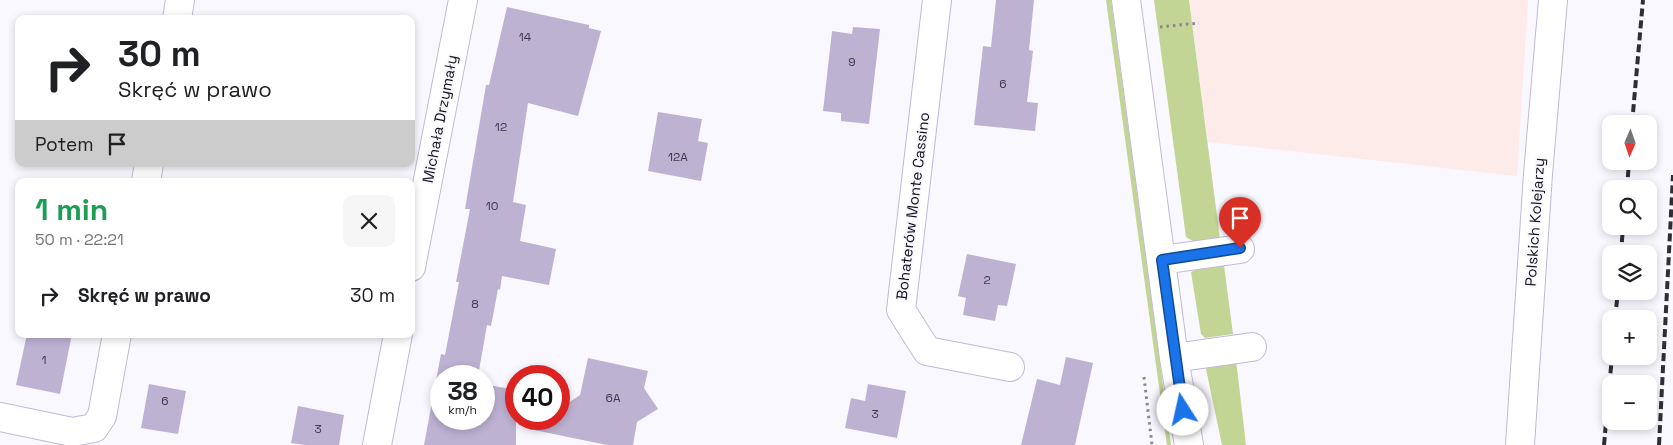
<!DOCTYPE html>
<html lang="pl">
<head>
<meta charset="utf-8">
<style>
	body { margin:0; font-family:"Space Grotesk",sans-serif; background:#f6f6f6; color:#202124; height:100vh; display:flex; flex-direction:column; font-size:19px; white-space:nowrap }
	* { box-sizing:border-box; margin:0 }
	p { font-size:16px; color:#757577 }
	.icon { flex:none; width:28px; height:28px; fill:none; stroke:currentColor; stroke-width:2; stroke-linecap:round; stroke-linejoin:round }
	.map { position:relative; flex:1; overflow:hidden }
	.side { position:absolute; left:15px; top:178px; width:400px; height:160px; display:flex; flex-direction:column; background:#fff; border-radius:10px; box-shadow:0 2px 8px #0003 }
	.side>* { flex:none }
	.guide { position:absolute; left:15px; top:15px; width:400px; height:152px; border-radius:10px; box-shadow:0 2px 8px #0003; background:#fff; color:#202124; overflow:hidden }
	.needle { width:32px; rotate:182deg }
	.tools { position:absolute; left:1602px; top:115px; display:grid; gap:10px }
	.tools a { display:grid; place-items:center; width:55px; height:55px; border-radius:10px; background:#fff; box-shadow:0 2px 8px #0003; font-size:25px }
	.speed { position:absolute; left:430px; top:365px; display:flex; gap:10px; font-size:25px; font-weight:700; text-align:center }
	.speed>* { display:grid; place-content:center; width:65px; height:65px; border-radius:50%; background:#fff; box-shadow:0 2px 8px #0003; line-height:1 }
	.speed small { font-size:12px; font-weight:400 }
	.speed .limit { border:8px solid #d22; background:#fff; color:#111 }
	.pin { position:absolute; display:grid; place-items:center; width:42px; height:42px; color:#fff; margin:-51px -21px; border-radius:50% 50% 50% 0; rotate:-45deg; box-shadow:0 0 5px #0007 }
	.pin .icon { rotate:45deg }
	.me { position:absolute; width:55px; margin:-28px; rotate:350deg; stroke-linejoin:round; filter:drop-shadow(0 0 4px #0008) }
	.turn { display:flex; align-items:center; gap:18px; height:105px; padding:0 20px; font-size:22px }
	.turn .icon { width:65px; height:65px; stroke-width:2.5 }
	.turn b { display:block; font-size:35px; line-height:42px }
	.then { display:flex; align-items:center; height:48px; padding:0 20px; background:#0003; gap:10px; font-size:19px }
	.round { display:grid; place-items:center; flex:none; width:52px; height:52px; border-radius:10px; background:#f6f6f6 }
	.head { display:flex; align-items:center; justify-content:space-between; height:85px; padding:0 20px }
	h1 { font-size:30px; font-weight:700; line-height:38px; color:#1e9e55 }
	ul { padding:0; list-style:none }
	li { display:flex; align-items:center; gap:15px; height:65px; padding:0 20px }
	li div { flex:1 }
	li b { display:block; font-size:19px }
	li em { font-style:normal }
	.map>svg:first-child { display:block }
	.industrial { fill:#fcebe9 }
	.green { fill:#c3d594 }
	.building { fill:#bdb2d2 }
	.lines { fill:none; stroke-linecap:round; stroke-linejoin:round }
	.minor-casing { stroke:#c2b8d9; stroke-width:30 }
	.path { stroke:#8a8790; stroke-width:3; stroke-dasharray:2.5 4; stroke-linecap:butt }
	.minor { stroke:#fff; stroke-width:28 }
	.rail { stroke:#302d37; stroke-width:4; stroke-dasharray:8 4; stroke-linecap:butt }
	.route-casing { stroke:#114b97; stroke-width:12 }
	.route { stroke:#1a73e8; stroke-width:9 }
	.labels { text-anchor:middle; stroke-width:4; stroke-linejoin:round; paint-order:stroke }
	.number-label { font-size:12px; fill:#3e3849 }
	.street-label { font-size:15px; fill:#13101b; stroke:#faf8ff }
</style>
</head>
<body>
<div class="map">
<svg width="1673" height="445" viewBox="0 0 1673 445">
	<rect width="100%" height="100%" fill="#faf8ff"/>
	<path class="industrial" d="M1189,0h339l-11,176 -309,-34z"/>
	<path class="green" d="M1106,0h5l60,445h-4z
		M1154,0h35l31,239 -24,4 -10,-6z
		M1224,265l9,69 -28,4 -4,-4 -10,-62 11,-5z
		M1236,360l10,85h-24l-16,-76 3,-3z"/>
	<path class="building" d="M996,0h38l-5,50 4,1 -6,51 11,1 -3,28 -61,-6 9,-79 8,1z
		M507,7l82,18v3l12,3 -23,85 -50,-13 -15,99 13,3 -6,36 36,8 -7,36 -47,-9 -2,14 -2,-1 -7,37 -4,-1 -9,51h-37v43h43v-35l32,6v55h-92l17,-91 4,1 14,-73h-3l14,-73h-5l21,-124h3z
		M853,27l27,2 -11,95 -28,-3v-8l-18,-2 9,-80 20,3z
		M658,112l44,7 -4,22 10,2 -7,38 -53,-10z
		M967,254l49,10 -9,42 -9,-1 -3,16 -32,-6 3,-17 -8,-2z
		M27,334h45l-12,60 -44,-9z
		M1066,357l27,6 -18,82h-54l16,-66 23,6z
		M588,358l60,13 -4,17 14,21 -21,13 -4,23h-26l-78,-16 15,-10h15v-10l21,-14z
		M149,384l37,7 -8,43 -37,-6z
		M868,384l38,7 -9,47 -52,-10 6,-30 14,3z
		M298,406l46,9 -5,30h-34l-14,-2z"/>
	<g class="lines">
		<defs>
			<path id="minor" d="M937,0l-36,310 26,41 83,16
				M1126,0l48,358 15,87
				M177,19l3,-19
				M146,181l3,-17
				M1162,260l78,-11
				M411,267l52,-267
				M1174,358l78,-11
				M0,417l72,15 22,-4 8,-12 15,-82
				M377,445l21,-111
				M1520,445l18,-271 15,-174"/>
		</defs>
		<use href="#minor" class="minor-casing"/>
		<path class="path" d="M1160,27l39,-4
			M1144,377l8,68"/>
		<use href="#minor" class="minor"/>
		<path class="rail" d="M1632,124l11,-124
			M1627,189l2,-28
			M1621,254l2,-28
			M1615,319l3,-28
			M1604,445l8,-89
			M1659,445l14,-270"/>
	</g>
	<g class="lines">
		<defs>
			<path id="route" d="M1183,410l-21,-150 78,-12"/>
		</defs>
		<use href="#route" class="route-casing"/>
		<use href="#route" class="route"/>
	</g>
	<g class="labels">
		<g class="number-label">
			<text x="525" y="41">14</text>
			<text x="852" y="66">9</text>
			<text x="1003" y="88">6</text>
			<text x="501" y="131">12</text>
			<text x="678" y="161">12A</text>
			<text x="492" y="210">10</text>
			<text x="987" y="284">2</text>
			<text x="475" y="308">8</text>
			<text x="44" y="364">1</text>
			<text x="613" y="402">6A</text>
			<text x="165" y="405">6</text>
			<text x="875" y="418">3</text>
			<text x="318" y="433">3</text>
		</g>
		<g class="street-label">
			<text transform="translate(440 119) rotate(-79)" y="5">Michała Drzymały</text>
			<text transform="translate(913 206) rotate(-83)" y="5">Bohaterów Monte Cassino</text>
			<text transform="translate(1535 222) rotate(-86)" y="5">Polskich Kolejarzy</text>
		</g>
	</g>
</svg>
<div class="tools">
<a><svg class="needle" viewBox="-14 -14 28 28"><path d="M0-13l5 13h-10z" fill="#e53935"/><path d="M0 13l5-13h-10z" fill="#757577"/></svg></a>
<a><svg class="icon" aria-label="search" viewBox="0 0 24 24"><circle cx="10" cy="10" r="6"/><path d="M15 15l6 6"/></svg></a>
<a><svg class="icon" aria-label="layers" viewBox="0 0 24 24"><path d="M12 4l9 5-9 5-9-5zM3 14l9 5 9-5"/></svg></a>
<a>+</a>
<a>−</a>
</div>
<div class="speed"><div>38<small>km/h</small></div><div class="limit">40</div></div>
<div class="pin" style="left:1240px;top:248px;background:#d93025"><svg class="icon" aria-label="arrive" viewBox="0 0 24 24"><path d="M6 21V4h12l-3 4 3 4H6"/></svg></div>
<svg class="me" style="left:1183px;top:410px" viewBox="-20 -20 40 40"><circle r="19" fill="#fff"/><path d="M0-13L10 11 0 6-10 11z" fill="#1a73e8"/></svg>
<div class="guide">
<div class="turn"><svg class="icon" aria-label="right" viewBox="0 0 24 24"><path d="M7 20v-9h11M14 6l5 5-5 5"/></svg><div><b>30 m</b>Skręć w prawo</div></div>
<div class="then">Potem<svg class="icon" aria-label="arrive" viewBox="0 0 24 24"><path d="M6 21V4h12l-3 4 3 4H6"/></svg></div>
</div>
<section class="side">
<div class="head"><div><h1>1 min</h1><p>50 m · 22:21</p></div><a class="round"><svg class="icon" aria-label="close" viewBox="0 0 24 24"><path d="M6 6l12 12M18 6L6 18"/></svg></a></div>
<ul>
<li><svg class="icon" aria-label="right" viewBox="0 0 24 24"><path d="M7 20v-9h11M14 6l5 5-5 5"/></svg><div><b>Skręć w prawo</b></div><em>30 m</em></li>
</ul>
</section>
</div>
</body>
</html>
